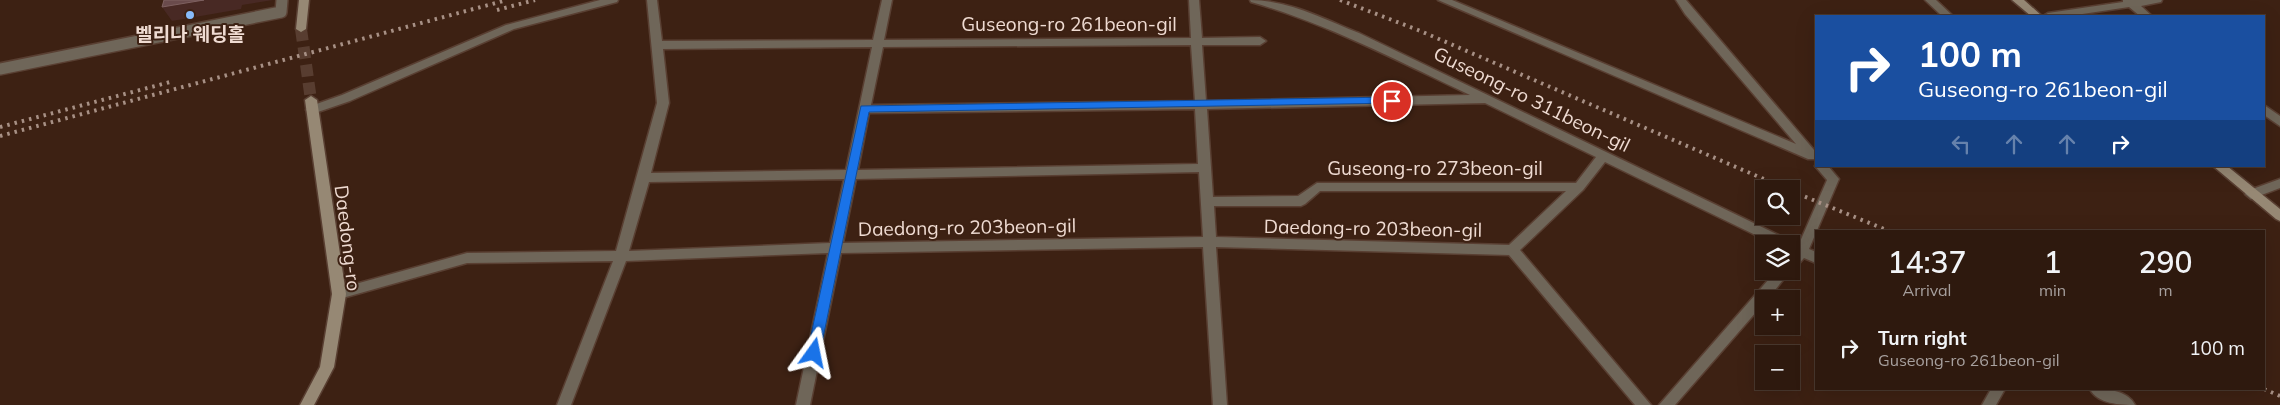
<!DOCTYPE html>
<html lang="en">
<head>
<meta charset="utf-8">
<style>
	body { margin:0; font-family:Mulish,"Noto Sans KR",sans-serif; background:#3a261c; color:#f1f3f6; height:100vh; display:flex; flex-direction:column; font-size:19px; white-space:nowrap }
	* { box-sizing:border-box; margin:0 }
	p { font-size:16px; color:#a7a09e }
	.icon { flex:none; width:28px; height:28px; fill:none; stroke:currentColor; stroke-width:2; stroke-linecap:round; stroke-linejoin:round }
	.map { position:relative; flex:1; overflow:hidden }
	.details { position:absolute; left:1815px; top:230px; width:450px; height:160px; display:flex; flex-direction:column; background:#2e190e; border-radius:0px; box-shadow:0 5px 20px #0002,0 0 0 1px #49382e }
	.details>* { flex:none }
	.guide { position:absolute; left:1815px; top:15px; width:450px; height:152px; border-radius:0px; box-shadow:0 5px 20px #0002,0 0 0 1px #49382e; background:#1a4fa0; color:#fff; overflow:hidden }
	.controls { position:absolute; left:1755px; top:180px; display:grid; gap:10px }
	.controls a { display:grid; place-items:center; width:45px; height:45px; border-radius:0px; background:#2e190e; box-shadow:0 5px 20px #0002,0 0 0 1px #49382e; font-size:25px }
	.pin { position:absolute; display:grid; place-items:center; width:42px; height:42px; color:#fff; margin:-21px; border:2px solid #fff; border-radius:50%; box-shadow:0 1px 5px #0007 }
	.me { position:absolute; width:55px; margin:-28px; rotate:12deg; stroke-linejoin:round; filter:drop-shadow(0 0 4px #0008) }
	.turn { display:flex; align-items:center; gap:18px; height:105px; padding:0 20px; font-size:22px }
	.turn .icon { width:65px; height:65px; stroke-width:2.5 }
	.turn b { display:block; font-size:35px; line-height:42px }
	.lanes { display:flex; align-items:center; height:48px; padding:0 20px; background:#0003; justify-content:center; gap:25px; direction:ltr }
	.lanes .off { opacity:.35 }
	.eta { display:flex; justify-content:space-evenly; align-items:center; height:85px; text-align:center }
	.eta b { font-size:30px; font-weight:600; line-height:35px }
	ul { padding:0; list-style:none }
	li { display:flex; align-items:center; gap:15px; height:65px; padding:0 20px }
	li div { flex:1 }
	li b { display:block; font-size:19px }
	li em { font-style:normal }
	.map>svg:first-child { display:block }
	.lines { fill:none; stroke-linecap:round; stroke-linejoin:round }
	.secondary-tunnel { stroke:#583d30; stroke-width:12; stroke-dasharray:12 6; stroke-linecap:butt }
	.lane-casing { stroke:#593f32; stroke-width:14 }
	.street-casing { stroke:#593f32; stroke-width:3 }
	.secondary-casing { stroke:#593f32; stroke-width:3 }
	.lane { stroke:#6f6659; stroke-width:11 }
	.street { fill:#6f6659; fill-rule:evenodd }
	.secondary { fill:#968874; fill-rule:evenodd }
	.rail { stroke:#a79085; stroke-width:4; stroke-dasharray:2.5 5; stroke-linecap:butt }
	.shaded-wall { fill:#482924 }
	.building { fill:#6a4b4c; stroke:#7f6261 }
	.route { fill:#1a73e8; stroke:#114b97 }
	.poi-dot { fill:#87bbfb; stroke:#3d2113; stroke-width:2 }
	.labels { text-anchor:middle; stroke-width:4; stroke-linejoin:round; paint-order:stroke }
	.street-label { font-size:19px; fill:#efdbd2; stroke:#3d2113 }
	.poi-label { font-size:19px; font-weight:bold; fill:#efdbd2; stroke:#3d2113 }
</style>
</head>
<body>
<div class="map">
<svg width="2280" height="405" viewBox="0 0 2280 405">
	<rect width="100%" height="100%" fill="#3d2113"/>
	<g class="lines">
		<path class="secondary-tunnel" d="M301,29l10,71"/>
		<defs>
			<path id="lane" d="M0,69l281,-57 1,-12"/>
			<path id="street" d="M600,0h18l-1,2 -103,27 -164,72 -38,13 -6,-4 2,-3 34,-12 164,-70z
				M647,0h10l5,41 211,-1 9,-40h10l-8,40 307,-2 -2,-38h10l3,38 58,-1 6,4 -6,4h-58l4,56 264,-6c-72,-34 -142,-71 -219,-93l-1,-2c38,0 74,19 109,33l432,208 1,3h7l28,-64 -12,-14 1,-2v2h12l11,13 -30,70 7,3v11l-12,-5 -8,9 -5,1v-14l2,-2 -2,-8h-17l-169,-82 -22,28 -63,60 131,155h-16l-126,-150 -293,-8 11,158h-14l-10,-158 -362,6 -31,152h-14l32,-152 -202,8 -55,144h-14l56,-144 -146,2 -128,36 -5,-1 -2,-4 2,-4 133,-37 149,-2 41,-148zM1191,45l4,56 -324,4 12,-58zM872,47l-26,123 -195,3 18,-70 -6,-54zM1485,103l111,54 -20,26h-259l-19,13 -85,1 -6,-88zM1195,109l3,55 -340,6 11,-57zM1199,172l4,65 -360,6 13,-64zM844,179l-14,64 -201,8 20,-69zM1320,191h246l-57,54 -293,-8 -2,-31h87l4,-2z
				M1438,0h14l344,144 -111,-130 -9,-14h10l128,150 2,9h-8z
				M1925,0h11l17,16h-11z
				M2123,0h39l-1,2 -20,4 11,10h-12l-11,-9 -60,9h-26l5,-3 75,-11z
				M2264,105l16,11v10l-16,-11z
				M2280,179v9l-29,11 -6,-5 2,-3z
				M1776,271h14l-22,28h-4v4l-89,102h-16z
				M1991,389h14l-9,16h-14z
				M2090,389c14,-1 38,1 45,16 -14,0 -38,-1 -45,-16z"/>
			<path id="secondary" d="M299,0h10l-3,29 -5,3 -5,-3z
				M2012,0h12l18,16h-11z
				M311,96l6,4 29,194 -12,73 -20,38h-14l20,-38 12,-73 -27,-194z
				M2213,166h14l53,43v12l-4,-2z"/>
		</defs>
		<use href="#lane" class="lane-casing"/>
		<use href="#street" class="street-casing"/>
		<use href="#secondary" class="secondary-casing"/>
		<use href="#lane" class="lane"/>
		<use href="#street" class="street"/>
		<use href="#secondary" class="secondary"/>
		<path class="rail" d="M1340,0l78,30 369,159
			M497,10l38,-10
			M0,127l174,-46
			M0,136l507,-136
			M1791,191l98,40
			M2264,389l16,7"/>
	</g>
	<path class="shaded-wall" d="M204,0h69l-31,5 -1,4 -69,12 -10,-14z"/>
	<path class="building" d="M164,0h40l-42,7z"/>
	<path class="route" d="M1392,97l4,1v5l-527,9 -49,241 -6,5 -7,-5 54,-247z"/>
	<circle class="poi-dot" cx="190" cy="15" r="5"/>
	<g class="labels">
		<g class="street-label">
			<text x="1069" y="31">Guseong-ro 261beon-gil</text>
			<text transform="translate(1532 99) rotate(26)" y="7">Guseong-ro 311beon-gil</text>
			<text x="1435" y="175">Guseong-ro 273beon-gil</text>
			<text transform="translate(967 227) rotate(-1)" y="7">Daedong-ro 203beon-gil</text>
			<text transform="translate(1373 228) rotate(1)" y="7">Daedong-ro 203beon-gil</text>
			<text transform="translate(348 238) rotate(83)" y="7">Daedong-ro</text>
		</g>
		<g class="poi-label">
			<text x="190" y="41">벨리나 웨딩홀</text>
		</g>
	</g>
</svg>
<div class="controls">
<a><svg class="icon" aria-label="search" viewBox="0 0 24 24"><circle cx="10" cy="10" r="6"/><path d="M15 15l6 6"/></svg></a>
<a><svg class="icon" aria-label="layers" viewBox="0 0 24 24"><path d="M12 4l9 5-9 5-9-5zM3 14l9 5 9-5"/></svg></a>
<a>+</a>
<a>−</a>
</div>
<div class="pin" style="left:1392px;top:101px;background:#d93025"><svg class="icon" aria-label="arrive" viewBox="0 0 24 24"><path d="M6 21V4h12l-3 4 3 4H6"/></svg></div>
<svg class="me" style="left:814px;top:353px" viewBox="-20 -20 40 40"><path d="M0-17L14 15 0 8-14 15z" fill="#1a73e8" stroke="#fff" stroke-width="4"/></svg>
<div class="guide">
<div class="turn"><svg class="icon" aria-label="right" viewBox="0 0 24 24"><path d="M7 20v-9h11M14 6l5 5-5 5"/></svg><div><b>100 m</b>Guseong-ro 261beon-gil</div></div>
<div class="lanes"><svg class="icon off" aria-label="left" viewBox="0 0 24 24"><path d="M17 20v-9H6M10 6l-5 5 5 5"/></svg><svg class="icon off" aria-label="ahead" viewBox="0 0 24 24"><path d="M12 20V5M6 11l6-6 6 6"/></svg><svg class="icon off" aria-label="ahead" viewBox="0 0 24 24"><path d="M12 20V5M6 11l6-6 6 6"/></svg><svg class="icon" aria-label="right" viewBox="0 0 24 24"><path d="M7 20v-9h11M14 6l5 5-5 5"/></svg></div>
</div>
<section class="details">
<div class="eta">
<div><b>14:37</b><p>Arrival</p></div>
<div><b>1</b><p>min</p></div>
<div><b>290</b><p>m</p></div>
</div>
<ul>
<li><svg class="icon" aria-label="right" viewBox="0 0 24 24"><path d="M7 20v-9h11M14 6l5 5-5 5"/></svg><div><b>Turn right</b><p>Guseong-ro 261beon-gil</p></div><em>100 m</em></li>
</ul>
</section>
</div>
</body>
</html>
